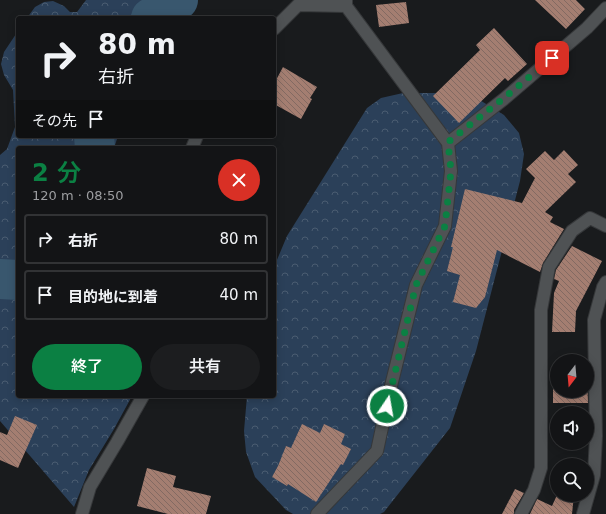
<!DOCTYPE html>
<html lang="ja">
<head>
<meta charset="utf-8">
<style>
	body { margin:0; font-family:"DejaVu Sans","Noto Sans JP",sans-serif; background:#1c1d1f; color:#f1f3f6; height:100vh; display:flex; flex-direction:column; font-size:15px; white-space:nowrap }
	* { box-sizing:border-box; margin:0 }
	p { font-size:13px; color:#9d9ea1 }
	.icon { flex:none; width:22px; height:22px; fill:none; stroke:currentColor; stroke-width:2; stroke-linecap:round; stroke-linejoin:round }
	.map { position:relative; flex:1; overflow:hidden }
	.drawer { position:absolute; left:16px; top:146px; width:260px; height:252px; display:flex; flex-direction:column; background:#131416; border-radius:4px; box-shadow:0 2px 10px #0003,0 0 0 1px #323335 }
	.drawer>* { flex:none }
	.guide { position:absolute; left:16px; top:16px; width:260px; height:122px; border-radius:4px; box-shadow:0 2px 10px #0003,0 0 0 1px #323335; background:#131416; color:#f1f3f6; overflow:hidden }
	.needle { width:26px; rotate:196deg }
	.controls { position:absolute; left:550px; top:354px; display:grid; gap:8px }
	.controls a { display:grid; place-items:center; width:44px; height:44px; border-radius:50%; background:#131416; box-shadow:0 2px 10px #0003,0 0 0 1px #323335; font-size:20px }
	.pin { position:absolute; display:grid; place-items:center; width:34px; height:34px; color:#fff; margin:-17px; border-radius:8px; box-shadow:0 2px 6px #0006 }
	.me { position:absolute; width:44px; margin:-22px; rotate:12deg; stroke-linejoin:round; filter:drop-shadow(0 0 3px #0008) }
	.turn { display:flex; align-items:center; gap:14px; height:84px; padding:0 16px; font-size:18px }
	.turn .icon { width:52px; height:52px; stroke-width:2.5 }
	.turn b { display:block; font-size:28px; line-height:34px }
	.then { display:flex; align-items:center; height:38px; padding:0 16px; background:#0003; gap:8px; font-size:15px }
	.round { display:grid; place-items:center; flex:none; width:42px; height:42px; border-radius:21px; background:#1c1d1f }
	.overview { display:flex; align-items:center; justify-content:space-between; height:68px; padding:0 16px }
	h1 { font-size:24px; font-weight:600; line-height:30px; color:#0b8043 }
	.cta { display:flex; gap:8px; margin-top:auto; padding:8px 16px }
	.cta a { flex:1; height:46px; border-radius:24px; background:#0b8043; color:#fff; font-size:16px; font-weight:600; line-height:46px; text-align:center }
	.cta a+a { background:#1c1d1f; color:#f1f3f6 }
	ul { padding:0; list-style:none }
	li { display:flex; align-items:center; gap:12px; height:50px; margin:0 8px 6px; padding:0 8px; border:2px solid #323335; border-radius:4px }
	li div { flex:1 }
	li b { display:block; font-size:15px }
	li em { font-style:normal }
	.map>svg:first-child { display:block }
	.forest { fill:url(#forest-crowns) }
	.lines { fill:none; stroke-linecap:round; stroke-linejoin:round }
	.river { stroke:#39576e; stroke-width:40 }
	.building { fill:url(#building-back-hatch) }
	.street-casing { stroke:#36383a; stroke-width:14 }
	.street { stroke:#4f5254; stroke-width:12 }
	.route { stroke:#0b8043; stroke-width:7; stroke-dasharray:0 12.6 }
</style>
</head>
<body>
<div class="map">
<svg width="606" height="514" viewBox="0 0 606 514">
	<defs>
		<pattern id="forest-crowns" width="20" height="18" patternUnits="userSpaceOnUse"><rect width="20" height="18" fill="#2b4059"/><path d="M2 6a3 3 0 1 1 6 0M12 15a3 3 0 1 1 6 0" fill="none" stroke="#4a5c71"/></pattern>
		<pattern id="building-back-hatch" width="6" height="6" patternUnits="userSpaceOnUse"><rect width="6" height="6" fill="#a47e71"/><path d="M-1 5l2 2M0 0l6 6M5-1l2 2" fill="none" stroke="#836a62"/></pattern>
	</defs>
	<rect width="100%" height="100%" fill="#191b1d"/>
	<path class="forest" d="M86,0h94l-9,18h-144l8,-11 9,-5 9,-1 11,5 6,6h7z
		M18,31v105h100l-4,12h-96v248h114l-18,33 -25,41 -15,37 -74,-86v-266l7,-6 8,-22 -2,-37 -9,-15 -3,-11 3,-12z
		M403,93h42l33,6 26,16 15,18 5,21 -4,27 -44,170 -26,77 -66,84 -4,2h-87l-7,-4 -31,-33 -9,-25 -2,-21 3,-35h27v-129l13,-31 80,-128 14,-10z"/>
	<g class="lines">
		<path class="river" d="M151,18l27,-18
			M94,136l1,12
			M0,279l18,1"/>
	</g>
	<path class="building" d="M535,0h41l9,9 -19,20z
		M406,2l3,21 -30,4 -3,-22z
		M494,28l33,36 -19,17 -3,-3 -46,45 -26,-27 47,-46 -4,-5z
		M283,67l34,20 -7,11 2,1 -11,20 -27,-15v-20z
		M564,150l14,15 -10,9 8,8 -31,30 8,5 -3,5 14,7 -21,34 -3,9 -43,-22 -12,47 -9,11 -23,-6 7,-27 -13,-4 6,-24h-2l14,-58 57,14 13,-25 -9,-9 19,-18 9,9z
		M572,246l30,15 -26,50 -1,21h-23l2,-39 5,-12 -5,-2 2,-9z
		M553,372h4v19h30v-18l1,30h-35z
		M15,416l22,9 -19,43 -18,-8v-28l7,3z
		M302,424l18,9 4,-9 21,10 -4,10 10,5 -8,16 -2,-1 -25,38 -28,-18 -1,2 -15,-9 6,-11 8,-20 5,2z
		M147,468l29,8 -3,11 38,9 -5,18h-38l-31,-8z
		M515,489l9,4 -10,17v4h-12z
		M557,495h17l-2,19h-42l7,-15 15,7z"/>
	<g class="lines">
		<defs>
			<path id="street" d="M274,29l24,-24 48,1
				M448,143l56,-44 83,-71 19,-20
				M192,148l5,-12
				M82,514l8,-27 27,-45 26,-46
				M317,514l60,-63 13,-61 26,-105 29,-59 6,-55 -3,-28 -102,-137v-6
				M521,514l13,-24 7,-22v-158l8,-43 23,-36 18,-13 16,8
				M583,514l11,-39 2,-39 -2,-116 9,-33 3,-5"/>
		</defs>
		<use href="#street" class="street-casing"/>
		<use href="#street" class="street"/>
	</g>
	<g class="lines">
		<path class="route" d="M387,406l29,-121 29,-59 6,-55 -3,-29 56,-44 48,-40"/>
	</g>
</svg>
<div class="controls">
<a><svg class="needle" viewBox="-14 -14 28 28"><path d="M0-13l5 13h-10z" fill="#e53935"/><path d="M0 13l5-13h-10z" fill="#9d9ea1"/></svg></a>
<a><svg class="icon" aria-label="sound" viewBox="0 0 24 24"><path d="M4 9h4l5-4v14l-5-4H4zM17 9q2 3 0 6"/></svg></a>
<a><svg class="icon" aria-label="search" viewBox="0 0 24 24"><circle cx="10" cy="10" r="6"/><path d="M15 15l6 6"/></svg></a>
</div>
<div class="pin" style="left:552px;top:58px;background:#d93025"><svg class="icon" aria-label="arrive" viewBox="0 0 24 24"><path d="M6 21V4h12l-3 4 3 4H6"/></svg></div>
<svg class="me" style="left:387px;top:406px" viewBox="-20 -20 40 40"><circle r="17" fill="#0b8043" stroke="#fff" stroke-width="3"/><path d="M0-11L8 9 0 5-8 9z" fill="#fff"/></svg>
<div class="guide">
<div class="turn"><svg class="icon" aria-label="right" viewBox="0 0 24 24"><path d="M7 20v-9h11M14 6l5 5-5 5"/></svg><div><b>80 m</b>右折</div></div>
<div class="then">その先<svg class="icon" aria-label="arrive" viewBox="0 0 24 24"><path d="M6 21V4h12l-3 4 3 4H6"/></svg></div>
</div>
<section class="drawer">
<div class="overview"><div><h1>2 分</h1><p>120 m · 08:50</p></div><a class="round" style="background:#d93025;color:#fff"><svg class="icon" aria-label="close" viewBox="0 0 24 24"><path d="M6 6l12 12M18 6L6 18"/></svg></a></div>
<ul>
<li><svg class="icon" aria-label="right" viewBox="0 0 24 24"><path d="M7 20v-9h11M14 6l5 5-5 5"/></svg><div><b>右折</b></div><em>80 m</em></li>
<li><svg class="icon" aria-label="arrive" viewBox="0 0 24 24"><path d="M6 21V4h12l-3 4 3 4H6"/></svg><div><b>目的地に到着</b></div><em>40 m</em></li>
</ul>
<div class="cta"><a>終了</a><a>共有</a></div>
</section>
</div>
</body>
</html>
